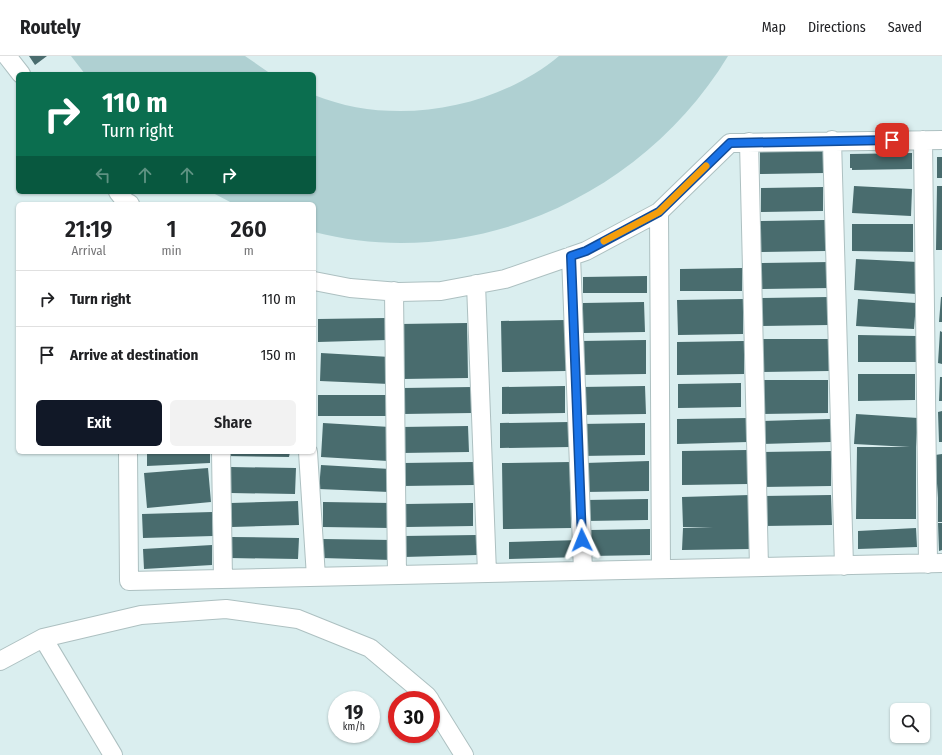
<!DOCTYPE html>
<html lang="en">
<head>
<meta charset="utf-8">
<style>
	body { margin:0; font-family:"Fira Sans Condensed",sans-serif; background:#f2f2f2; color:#202124; height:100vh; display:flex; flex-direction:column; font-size:15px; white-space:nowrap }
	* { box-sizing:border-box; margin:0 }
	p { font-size:13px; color:#757577 }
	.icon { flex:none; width:22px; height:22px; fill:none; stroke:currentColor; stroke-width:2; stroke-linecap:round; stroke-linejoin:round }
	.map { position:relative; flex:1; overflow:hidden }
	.sheet { position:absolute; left:16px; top:146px; width:300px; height:252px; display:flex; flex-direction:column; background:#fff; border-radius:6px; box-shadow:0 1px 3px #0004 }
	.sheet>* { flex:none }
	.banner { position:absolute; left:16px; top:16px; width:300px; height:122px; border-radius:6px; box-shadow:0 1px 3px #0004; background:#0b6e4f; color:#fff; overflow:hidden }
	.tools { position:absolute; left:890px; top:647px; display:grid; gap:8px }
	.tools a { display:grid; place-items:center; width:40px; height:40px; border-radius:6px; background:#fff; box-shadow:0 1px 3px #0004; font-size:20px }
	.speed { position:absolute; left:328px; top:635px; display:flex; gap:8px; font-size:20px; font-weight:700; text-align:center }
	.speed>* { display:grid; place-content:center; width:52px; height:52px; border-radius:50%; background:#fff; box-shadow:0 1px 3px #0004; line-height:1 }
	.speed small { font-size:10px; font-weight:400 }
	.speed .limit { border:6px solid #d22; background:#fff; color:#111 }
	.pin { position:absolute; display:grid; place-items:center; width:34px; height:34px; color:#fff; margin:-17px; border-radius:8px; box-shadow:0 2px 6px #0006 }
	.me { position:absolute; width:44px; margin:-22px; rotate:358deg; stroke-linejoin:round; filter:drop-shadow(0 0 3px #0008) }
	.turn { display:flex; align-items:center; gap:14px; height:84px; padding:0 20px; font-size:18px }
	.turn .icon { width:52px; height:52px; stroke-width:2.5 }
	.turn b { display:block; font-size:28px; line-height:34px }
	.lanes { display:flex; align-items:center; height:38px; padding:0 20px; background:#0003; justify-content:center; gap:20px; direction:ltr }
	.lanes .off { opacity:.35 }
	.eta { display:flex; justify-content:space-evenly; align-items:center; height:68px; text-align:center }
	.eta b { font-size:24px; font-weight:600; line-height:28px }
	.cta { display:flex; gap:8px; margin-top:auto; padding:8px 20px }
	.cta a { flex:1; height:46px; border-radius:6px; background:#111827; color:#fff; font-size:16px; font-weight:600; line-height:46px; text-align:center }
	.cta a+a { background:#f2f2f2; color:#202124 }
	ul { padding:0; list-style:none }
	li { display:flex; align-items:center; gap:12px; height:56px; padding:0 20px; border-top:1px solid #e0e0e0 }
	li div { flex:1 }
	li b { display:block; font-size:15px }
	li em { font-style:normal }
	header { display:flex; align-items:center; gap:24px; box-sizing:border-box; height:56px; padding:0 20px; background:#fff; border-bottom:1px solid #e0e0e0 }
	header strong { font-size:19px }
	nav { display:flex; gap:22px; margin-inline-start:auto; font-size:14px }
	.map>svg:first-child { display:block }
	.green { fill:#afd0d2 }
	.building { fill:#496c6e }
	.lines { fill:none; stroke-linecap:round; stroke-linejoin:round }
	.minor-casing { stroke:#adc0c1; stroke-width:20 }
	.minor { stroke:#fff; stroke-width:18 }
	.route-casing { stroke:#114b97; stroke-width:10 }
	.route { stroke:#1a73e8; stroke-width:7 }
	.slow { stroke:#f59e0b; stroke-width:7 }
</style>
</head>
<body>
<header>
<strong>Routely</strong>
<nav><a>Map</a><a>Directions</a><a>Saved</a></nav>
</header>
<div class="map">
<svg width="942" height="699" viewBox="0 0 942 699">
	<rect width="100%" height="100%" fill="#daeeef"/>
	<path class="green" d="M71,0h174l26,18h-186z
		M559,0h169c-84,139 -254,217 -414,176v-28h-80l-23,-12h103v-97c79,32 180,15 245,-39z"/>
	<path class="building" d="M29,0h18l-12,9z
		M825,95v22l-65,1v-22z
		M912,97v16l-60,1v-2h-2v-14z
		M937,101h5v21h-5z
		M854,130l58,3 -1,27 -59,-3z
		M937,130h5v64h-6z
		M823,131v24l-62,1v-24z
		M825,164l1,31 -66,1 -1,-31z
		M852,168h61v28l-61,-1z
		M856,203l62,3 -1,32 -63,-4z
		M831,206v26l-73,1v-26z
		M742,212v23h-62v-22z
		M647,220v17h-64v-16z
		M829,241v28l-67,1v-28z
		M941,241h1v25h-3z
		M743,243v35l-65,1 -1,-35z
		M858,243l58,4 -2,26 -58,-3z
		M644,246l1,30 -62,1v-30z
		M386,262l1,22 -69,2v-23z
		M566,264v51l-64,1 -1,-51z
		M467,267l1,55 -66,1 -2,-55z
		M940,275l2,1v32l-4,-1z
		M858,279l59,1v26h-59z
		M761,283h68v32l-67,1z
		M646,284v34l-65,1v-34z
		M744,285v33l-67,1v-33z
		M321,297l69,4 -1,27 -69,-3z
		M858,318h57v26l-57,1z
		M940,321h2v24h-3z
		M762,324h66v33l-66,1z
		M741,327v24l-63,1v-24z
		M565,330v27l-63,1v-27z
		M645,330l1,28 -65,1v-28z
		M472,331v26l-69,1v-26z
		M318,339h72v21h-72z
		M942,355v31h-3l-1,-30z
		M856,358l62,4 -2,29v72h-60l1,-72h53l-56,-3z
		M748,362v24l-71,2v-25z
		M831,363v23l-71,2 -1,-23z
		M570,366v25l-70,1v-25z
		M323,367l67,4 -2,34 -67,-4z
		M645,367v32l-64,1 -1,-32z
		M468,370l1,26 -68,1v-26z
		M747,394l1,34 -66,1v-34z
		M831,395v35l-69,1v-35z
		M147,396h63v11l-63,3z
		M226,396h64l-1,5 -63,-1z
		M942,398v68h-4v-24l-3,-43z
		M649,405v30l-64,1v-29z
		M474,406v23l-71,1v-23z
		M570,406l1,66 -68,1 -1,-66z
		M321,409l69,4 -1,23 -70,-3z
		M231,411l65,1 -1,26 -64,-1z
		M208,412l3,34 -64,6 -3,-35z
		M750,439v54l-68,1 1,-22 30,-1h-30l-1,-30z
		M831,439l1,30 -68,1 -1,-30z
		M648,443v21l-62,1v-21z
		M298,445l1,24 -67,2 -1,-24z
		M323,446l68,1 -1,25 -67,-1z
		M473,447v23l-67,1v-23z
		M212,456l1,24 -70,2 -1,-24z
		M938,467h4v27l-3,1z
		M916,472l1,19 -59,2v-18z
		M650,473v26l-60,1v-26z
		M477,479v20l-73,2 -1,-21z
		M231,481l68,1 -1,21 -68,-1z
		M323,483l69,1v20l-70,-2z
		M580,484l1,17 -72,2v-17z
		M212,489v20l-68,4 -1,-20z"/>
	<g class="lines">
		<defs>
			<path id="minor" d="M7,0l14,18
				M832,84l12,426
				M923,84l5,424
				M749,86l10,425
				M118,136l8,10 4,2
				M659,156l2,357
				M571,200l12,315
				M314,225l36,7 49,4 42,-1 64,-12 81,-28 73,-39 71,-69 212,-3
				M476,228l11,289
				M394,235l3,284
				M128,396l1,129 813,-18
				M221,396l2,127
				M308,396l8,125
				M43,582l70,117
				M0,605l43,-23 98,-23 85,-6 72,10 72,29 57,48 3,4
				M431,646l33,53"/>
		</defs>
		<use href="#minor" class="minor-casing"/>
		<use href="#minor" class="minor"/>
	</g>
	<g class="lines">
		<defs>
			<path id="route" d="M582,484l-11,-284 15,-5 73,-39 71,-69 162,-3"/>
		</defs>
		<use href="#route" class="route-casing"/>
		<use href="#route" class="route"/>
		<path class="slow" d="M604,185l55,-29 47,-46"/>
	</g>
</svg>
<div class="tools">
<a><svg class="icon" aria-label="search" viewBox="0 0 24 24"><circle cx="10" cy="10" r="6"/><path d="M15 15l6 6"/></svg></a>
</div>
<div class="speed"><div>19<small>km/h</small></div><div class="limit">30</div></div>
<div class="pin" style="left:892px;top:84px;background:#d93025"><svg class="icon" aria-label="arrive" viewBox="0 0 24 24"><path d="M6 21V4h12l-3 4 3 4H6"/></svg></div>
<svg class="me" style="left:582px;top:484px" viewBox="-20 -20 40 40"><path d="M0-17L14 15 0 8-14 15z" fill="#1a73e8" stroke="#fff" stroke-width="4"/></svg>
<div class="banner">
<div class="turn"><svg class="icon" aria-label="right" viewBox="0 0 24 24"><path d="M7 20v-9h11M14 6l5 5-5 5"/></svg><div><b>110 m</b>Turn right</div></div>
<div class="lanes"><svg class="icon off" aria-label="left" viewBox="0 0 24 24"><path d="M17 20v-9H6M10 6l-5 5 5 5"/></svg><svg class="icon off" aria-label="ahead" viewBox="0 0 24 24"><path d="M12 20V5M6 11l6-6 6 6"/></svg><svg class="icon off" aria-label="ahead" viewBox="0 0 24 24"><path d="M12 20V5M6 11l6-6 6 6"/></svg><svg class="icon" aria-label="right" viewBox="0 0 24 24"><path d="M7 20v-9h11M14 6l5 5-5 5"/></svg></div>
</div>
<section class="sheet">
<div class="eta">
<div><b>21:19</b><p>Arrival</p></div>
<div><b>1</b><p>min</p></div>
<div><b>260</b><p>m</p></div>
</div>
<ul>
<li><svg class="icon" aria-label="right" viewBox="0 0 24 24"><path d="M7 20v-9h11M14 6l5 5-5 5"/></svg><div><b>Turn right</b></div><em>110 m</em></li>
<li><svg class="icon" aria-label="arrive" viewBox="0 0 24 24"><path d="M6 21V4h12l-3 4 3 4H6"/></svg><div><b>Arrive at destination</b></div><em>150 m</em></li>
</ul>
<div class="cta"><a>Exit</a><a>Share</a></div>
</section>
</div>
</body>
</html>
